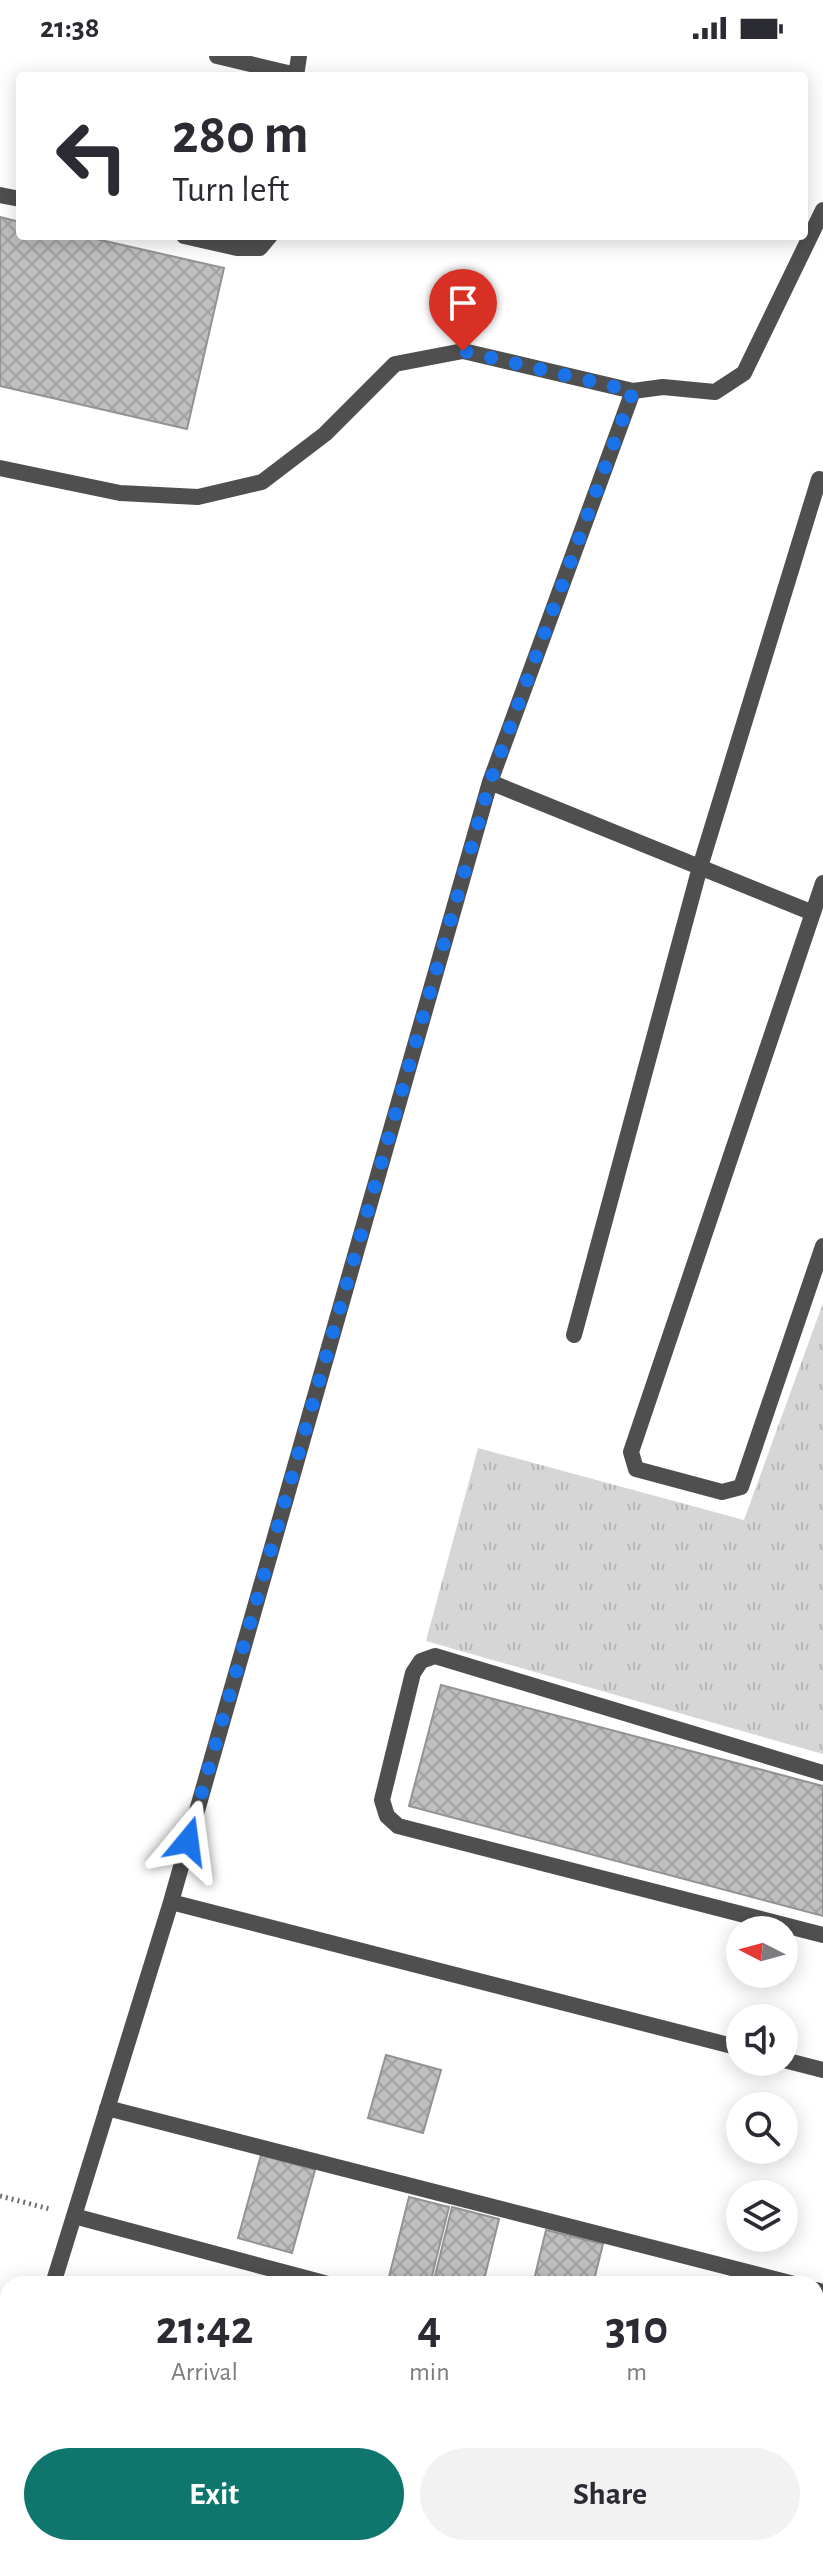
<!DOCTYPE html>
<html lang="en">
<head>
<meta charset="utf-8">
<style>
	body { margin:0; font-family:"Alegreya Sans",sans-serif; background:#f2f2f3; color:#2b2b33; height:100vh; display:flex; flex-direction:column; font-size:30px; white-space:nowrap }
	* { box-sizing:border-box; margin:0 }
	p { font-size:26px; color:#7c7c81 }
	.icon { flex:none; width:44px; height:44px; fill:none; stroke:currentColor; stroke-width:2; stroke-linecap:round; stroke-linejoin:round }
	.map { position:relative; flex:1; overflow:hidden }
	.panel { position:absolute; left:0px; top:2220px; width:824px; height:280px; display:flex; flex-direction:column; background:#fff; border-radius:24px 24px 0 0; box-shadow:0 4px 20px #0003 }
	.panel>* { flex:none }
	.guide { position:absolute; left:16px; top:16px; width:792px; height:168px; border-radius:8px; box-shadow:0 4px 20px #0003; background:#fff; color:#2b2b33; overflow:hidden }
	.needle { width:52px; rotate:276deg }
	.fabs { position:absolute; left:726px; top:1860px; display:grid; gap:16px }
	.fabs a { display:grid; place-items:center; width:72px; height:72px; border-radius:50%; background:#fff; box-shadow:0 4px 20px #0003; font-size:40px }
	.pin { position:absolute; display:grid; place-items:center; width:68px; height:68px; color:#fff; margin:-82px -34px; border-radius:50% 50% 50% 0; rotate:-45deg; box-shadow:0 0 8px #0007 }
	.pin .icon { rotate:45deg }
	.me { position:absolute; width:88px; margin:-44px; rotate:16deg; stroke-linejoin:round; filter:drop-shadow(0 0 6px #0008) }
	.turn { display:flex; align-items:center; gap:28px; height:168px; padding:0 24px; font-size:36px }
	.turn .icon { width:104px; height:104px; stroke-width:2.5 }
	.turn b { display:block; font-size:56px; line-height:68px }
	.eta { display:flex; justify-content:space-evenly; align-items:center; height:136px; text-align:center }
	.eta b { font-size:48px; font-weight:700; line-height:56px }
	.cta { display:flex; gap:16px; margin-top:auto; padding:16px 24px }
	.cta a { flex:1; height:92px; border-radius:48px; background:#0f766e; color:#fff; font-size:32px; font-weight:700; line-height:92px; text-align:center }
	.cta a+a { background:#f2f2f3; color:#2b2b33 }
	.status { display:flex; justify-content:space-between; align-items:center; height:56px; padding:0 40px; background:#fff; direction:ltr }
	.status svg { height:22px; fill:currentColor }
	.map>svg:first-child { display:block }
	.park { fill:url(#park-tufts) }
	.building { fill:url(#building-cross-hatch); stroke:#939393; stroke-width:2 }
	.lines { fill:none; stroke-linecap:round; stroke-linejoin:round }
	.path { stroke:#717171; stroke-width:5; stroke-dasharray:2 4; stroke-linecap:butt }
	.minor { stroke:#4f4f4f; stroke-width:16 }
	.route { stroke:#1a73e8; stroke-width:14; stroke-dasharray:0 25.2 }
</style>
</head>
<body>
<div class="status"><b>21:38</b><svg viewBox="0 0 49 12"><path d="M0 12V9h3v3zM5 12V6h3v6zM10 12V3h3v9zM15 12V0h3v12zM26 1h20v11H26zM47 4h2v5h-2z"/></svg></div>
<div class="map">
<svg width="823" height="2500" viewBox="0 0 823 2500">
	<defs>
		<pattern id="park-tufts" width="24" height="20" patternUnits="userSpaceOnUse" patternTransform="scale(2)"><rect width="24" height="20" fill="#d6d6d6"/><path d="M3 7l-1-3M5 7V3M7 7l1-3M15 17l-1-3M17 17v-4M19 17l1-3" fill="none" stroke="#b6b6b6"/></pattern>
		<pattern id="building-cross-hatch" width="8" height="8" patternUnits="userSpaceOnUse" patternTransform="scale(2)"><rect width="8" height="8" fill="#bfbfbf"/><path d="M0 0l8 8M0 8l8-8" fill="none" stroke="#a2a2a2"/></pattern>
	</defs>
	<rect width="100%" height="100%" fill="#fff"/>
	<path class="park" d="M823,1247v451l-397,-113 52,-193 266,72z"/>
	<path class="building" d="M0,161l20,5v14h63l141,32 -37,161 -187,-43z
		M441,1629l382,101v130l-414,-110z
		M386,1999l55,15 -18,63 -55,-15z
		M261,2099l54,15 -23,83 -54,-15z
		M409,2141l40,10 -19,77 -41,-7z
		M452,2151l47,12 -16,65h-50z
		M546,2174l57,14 -10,40h-60z
		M816,2245l7,2v67l-4,17z"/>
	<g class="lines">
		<path class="path" d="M0,2140l50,13"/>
		<path class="minor" d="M217,0l79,19
			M296,20l3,-20
			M0,139l20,4
			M184,180l53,12h23l10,-12
			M0,412l120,25 78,4 64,-15 63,-48 70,-70 68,-13 170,40
			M490,726l323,131
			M823,827l-192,569 5,17 86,23 19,-5 82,-241
			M574,1279l126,-468 119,-388
			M823,1717l-388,-117 -14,5 -8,12 -31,127 5,16 11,10 425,109
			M171,1846l569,146
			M784,2004l39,10
			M107,2052l687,176
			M74,2160l254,68
			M53,2228l118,-382 319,-1120 143,-391 30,-4 52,5 29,-19 79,-163
			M816,2234l7,2
			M0,2255l8,2
			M816,2359l7,2
			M0,2392l8,-24"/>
	</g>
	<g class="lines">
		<path class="route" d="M188,1785l302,-1059 143,-391 -170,-40"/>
	</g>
</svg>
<div class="fabs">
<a><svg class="needle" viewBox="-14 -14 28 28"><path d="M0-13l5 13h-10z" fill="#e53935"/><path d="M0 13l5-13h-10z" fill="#7c7c81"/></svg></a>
<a><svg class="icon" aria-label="sound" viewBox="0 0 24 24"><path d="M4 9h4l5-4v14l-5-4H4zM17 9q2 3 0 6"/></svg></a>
<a><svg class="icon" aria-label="search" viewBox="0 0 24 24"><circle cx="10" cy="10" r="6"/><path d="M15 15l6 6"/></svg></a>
<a><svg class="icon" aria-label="layers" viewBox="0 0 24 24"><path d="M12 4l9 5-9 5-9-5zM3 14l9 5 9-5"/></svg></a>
</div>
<div class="pin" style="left:463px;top:295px;background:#d93025"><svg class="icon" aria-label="arrive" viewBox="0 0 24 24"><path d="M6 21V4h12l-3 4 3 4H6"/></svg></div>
<svg class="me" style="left:188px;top:1785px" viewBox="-20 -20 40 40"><path d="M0-17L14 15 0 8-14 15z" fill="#1a73e8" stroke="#fff" stroke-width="4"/></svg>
<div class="guide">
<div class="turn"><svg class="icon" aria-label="left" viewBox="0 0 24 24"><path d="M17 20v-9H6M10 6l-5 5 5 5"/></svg><div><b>280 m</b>Turn left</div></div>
</div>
<section class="panel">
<div class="eta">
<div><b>21:42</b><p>Arrival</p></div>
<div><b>4</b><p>min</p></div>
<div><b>310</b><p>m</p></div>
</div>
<div class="cta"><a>Exit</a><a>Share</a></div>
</section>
</div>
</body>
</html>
